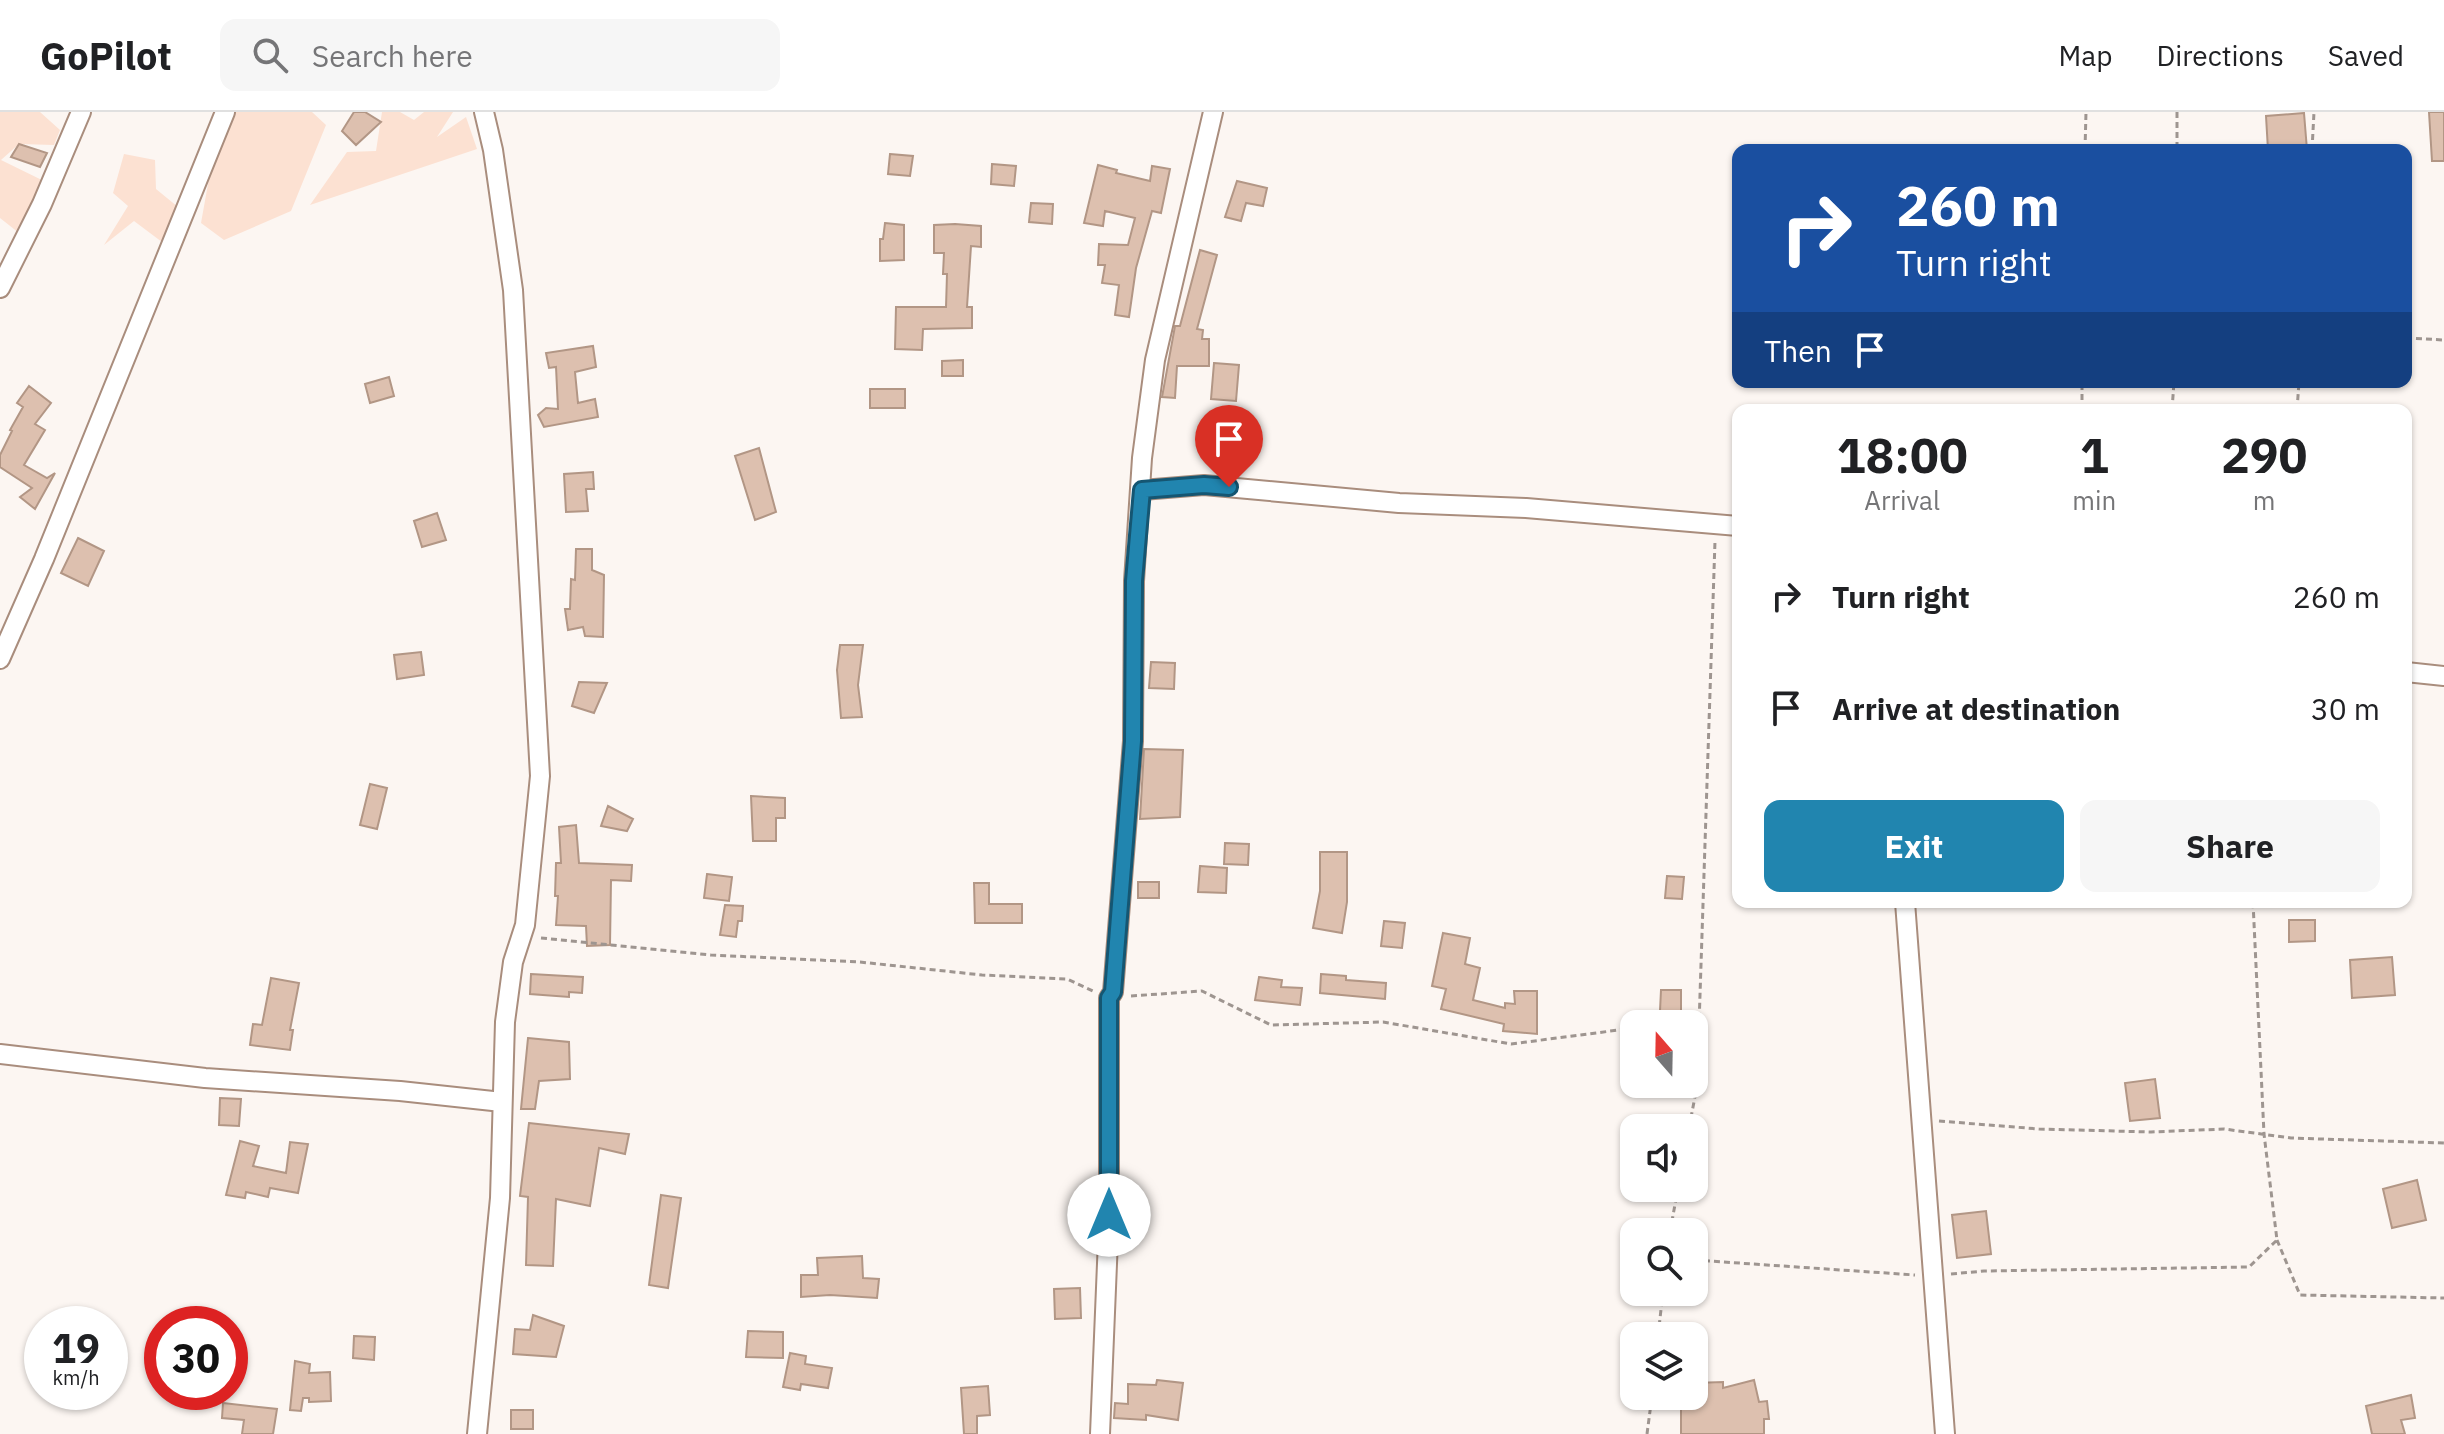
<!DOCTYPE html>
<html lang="en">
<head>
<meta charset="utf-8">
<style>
	body { margin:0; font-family:"IBM Plex Sans",sans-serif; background:#f6f6f6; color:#202124; height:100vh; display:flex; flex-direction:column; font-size:30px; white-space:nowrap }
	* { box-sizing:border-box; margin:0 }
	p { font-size:26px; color:#757577 }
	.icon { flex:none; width:44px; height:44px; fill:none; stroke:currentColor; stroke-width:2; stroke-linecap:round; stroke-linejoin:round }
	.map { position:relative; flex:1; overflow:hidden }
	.side { position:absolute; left:1732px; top:292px; width:680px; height:504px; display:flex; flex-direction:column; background:#fff; border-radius:16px; box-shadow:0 2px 6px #0004 }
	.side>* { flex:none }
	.hud { position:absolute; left:1732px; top:32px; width:680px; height:244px; border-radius:16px; box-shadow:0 2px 6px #0004; background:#1a4fa0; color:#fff; overflow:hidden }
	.needle { width:52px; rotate:340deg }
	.buttons { position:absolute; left:1620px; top:898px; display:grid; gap:16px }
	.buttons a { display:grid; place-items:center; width:88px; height:88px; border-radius:16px; background:#fff; box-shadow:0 2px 6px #0004; font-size:40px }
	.speed { position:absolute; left:24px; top:1194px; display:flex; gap:16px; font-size:40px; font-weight:700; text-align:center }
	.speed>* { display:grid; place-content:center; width:104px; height:104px; border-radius:50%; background:#fff; box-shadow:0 2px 6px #0004; line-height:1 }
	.speed small { font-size:20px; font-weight:400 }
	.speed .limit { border:12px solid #d22; background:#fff; color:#111 }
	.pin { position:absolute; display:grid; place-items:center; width:68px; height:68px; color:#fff; margin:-82px -34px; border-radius:50% 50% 50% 0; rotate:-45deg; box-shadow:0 0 8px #0007 }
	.pin .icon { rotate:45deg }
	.me { position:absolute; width:88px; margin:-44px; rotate:0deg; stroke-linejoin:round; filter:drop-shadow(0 0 6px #0008) }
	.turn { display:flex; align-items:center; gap:28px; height:168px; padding:0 32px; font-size:36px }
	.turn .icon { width:104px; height:104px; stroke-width:2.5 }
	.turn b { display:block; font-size:56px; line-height:68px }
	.then { display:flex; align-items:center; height:76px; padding:0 32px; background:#0003; gap:16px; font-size:30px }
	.eta { display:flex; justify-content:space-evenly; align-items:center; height:136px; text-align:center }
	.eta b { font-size:48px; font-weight:700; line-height:56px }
	.primary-button { display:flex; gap:16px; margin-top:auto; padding:16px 32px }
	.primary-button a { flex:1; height:92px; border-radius:16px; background:#2185af; color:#fff; font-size:32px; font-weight:700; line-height:92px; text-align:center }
	.primary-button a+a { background:#f6f6f6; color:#202124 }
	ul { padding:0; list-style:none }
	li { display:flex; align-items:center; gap:24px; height:112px; padding:0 32px }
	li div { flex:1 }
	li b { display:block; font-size:30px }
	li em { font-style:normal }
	header { display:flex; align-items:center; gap:48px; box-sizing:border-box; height:112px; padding:0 40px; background:#fff; border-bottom:2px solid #e0e0e0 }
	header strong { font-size:38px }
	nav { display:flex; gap:44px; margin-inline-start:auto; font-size:28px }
	.search { width:560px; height:72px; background:#f6f6f6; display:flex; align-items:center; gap:20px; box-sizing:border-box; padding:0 28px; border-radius:16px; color:#757577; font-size:30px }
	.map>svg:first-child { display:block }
	.green { fill:#fce1d2 }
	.building { fill:#ddc0af; stroke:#b29685; stroke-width:2 }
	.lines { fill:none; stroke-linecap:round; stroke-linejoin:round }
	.minor-casing { stroke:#a98d7d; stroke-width:22 }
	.path { stroke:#9e9590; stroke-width:3; stroke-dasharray:6 4; stroke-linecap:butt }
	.minor { stroke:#fff; stroke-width:18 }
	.route-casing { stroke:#155672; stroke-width:20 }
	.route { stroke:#2185af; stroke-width:14 }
</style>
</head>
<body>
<header>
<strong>GoPilot</strong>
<div class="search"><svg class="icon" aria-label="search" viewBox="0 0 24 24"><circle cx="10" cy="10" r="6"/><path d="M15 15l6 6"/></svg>Search here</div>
<nav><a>Map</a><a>Directions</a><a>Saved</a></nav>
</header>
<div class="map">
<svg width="2444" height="1322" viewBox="0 0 2444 1322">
	<rect width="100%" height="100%" fill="#fcf6f2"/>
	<path class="green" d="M0,0h40l20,18 -6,15 -35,-1 -18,16 49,24 -31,49 -19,-15z
		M230,0h82l14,13 -35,86 -67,29 -23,-17 17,-95z
		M382,0h18l14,8 10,-8h29l-16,25 29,-20 11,32 -167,56 37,-53 29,-1z
		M124,42l31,6 1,29 22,18 -8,41 -36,-27 -30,24 24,-39 -15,-13z"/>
	<path class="building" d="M354,0h11l16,10 -25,23 -14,-14z
		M2429,0h15v49h-12z
		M2304,1l3,37h-39l-2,-34z
		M19,32l28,9 -7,14 -29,-10z
		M890,42l23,2 -3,20 -22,-2z
		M992,52l24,2 -2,20 -23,-2z
		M1098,53l19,5 -1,3 34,8 2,-15 18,3 -9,44 -9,-2 -16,57 -7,49 -14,-2 4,-30 -17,-2 3,-18h-7l1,-21 29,1 7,-27 -30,-7 -2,15 -19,-3z
		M1237,69l30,7 -4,18 -17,-3 -5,18 -16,-4z
		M1031,91l22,1 -1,20 -23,-2z
		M885,111l19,2v35l-24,1v-22h3z
		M955,112l26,2v21l-10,-1 -4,61h5v21l-49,1 -1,21 -27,-1 1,-42h50l1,-33h-4l1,-21h-10v-28z
		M1200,138l17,5 -20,74 6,1 -1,9h7v27h-32l-2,32 -13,-1 13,-71h5z
		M593,234l3,21 -21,5 3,31 17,-4 3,18 -54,10 -6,-12 8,-7 12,1 -2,-42 -7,1 -3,-15z
		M963,248v16h-21v-15z
		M1214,251l25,2 -3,36 -25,-2z
		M389,265l5,19 -24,7 -5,-19z
		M29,274l22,17 -16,21 10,6 -21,35 23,13 8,-5 -20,36 -15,-12 12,-9 -32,-21v-12l12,-24 -2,-1 13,-23 -6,-4z
		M870,277h35v19h-35z
		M759,336l17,64 -21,8 -20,-64z
		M593,360l1,17h-8l2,22 -22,1 -2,-38z
		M437,401l9,27 -24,7 -8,-26z
		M78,426l26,13 -16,35 -27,-13z
		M576,437h16v21l12,5 -1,62 -18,-1 -2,-9 -15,3 -3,-21h5l1,-30 4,1z
		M840,533h23l-5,40 4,32 -21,1 -4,-48z
		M421,540l3,23 -27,4 -3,-24z
		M1151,550l24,1 -1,26 -25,-1z
		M579,570l28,1 -13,30 -22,-7z
		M1144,637l39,1 -3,67 -40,2z
		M370,672l17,4 -10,41 -17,-4z
		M751,684l34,2v20h-9v23h-23z
		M608,694l25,13 -6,12 -26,-5z
		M576,713l3,38 53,2 -1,16 -20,-1 -1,65 -23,1 -1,-20 -30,-1 2,-29h-3l1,-33h5l-2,-36z
		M1225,731l24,1 -1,21 -24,-1z
		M1320,740h27v50l-5,31 -29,-5 7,-37z
		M1200,754l27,2 -1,25 -28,-1z
		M707,762l25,3 -3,24 -25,-3z
		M1667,764l17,1 -2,22 -17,-1z
		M1138,770h21v16h-21z
		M974,771h15v21h33v19h-47z
		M725,793l18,1 -1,15h-4l-2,16 -16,-2z
		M2289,808h26v21l-26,1z
		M1384,809l21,2 -3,25 -21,-2z
		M1443,821l27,5 -5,26 15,4 -7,32 32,8v-5l10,1 -1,-13h23v43l-34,-3 1,-7 -63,-15 5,-20 -14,-3z
		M2392,845l3,38 -43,3 -2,-38z
		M531,862l52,3 -1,16 -13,-1v5l-39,-3z
		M1321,862l25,2v4l40,3 -1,16 -65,-6z
		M1259,865l23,3 -1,7 21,1 -2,17 -45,-5z
		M271,866l28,5 -9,47h3l-3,20 -40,-5 3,-21 9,1z
		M1661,878h20v22l-21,-1z
		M528,926l41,4 1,37 -31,2 -4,28h-14z
		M2155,967l5,39 -30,3 -5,-38z
		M220,986l21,1 -2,27 -20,-1z
		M529,1011l100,11 -4,20 -26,-6 -9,58 -34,-7 -3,67 -27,-1 2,-68 -8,-1z
		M240,1029l19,5 -6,20 33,7 4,-31 18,2 -10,49 -28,-5 -2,9 -22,-5 -1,6 -19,-3z
		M2417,1068l9,40 -34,8 -9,-39z
		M661,1083l20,3 -13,90 -19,-3z
		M1986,1099l5,43 -34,4 -5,-43z
		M862,1144l1,22 16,1 -2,19 -47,-3 -29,2v-22h17l-1,-17z
		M1080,1176l1,30 -26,1 -1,-30z
		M533,1203l31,11 -8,31 -43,-3 2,-25 15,1z
		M748,1219l35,1v26l-37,-1z
		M354,1224l21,1 -1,23 -21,-2z
		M790,1241l16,3 -1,8 27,4 -4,20 -27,-4 -1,6 -17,-3z
		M295,1249l15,3 -1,9 21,-1 1,29 -22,1v-4h-6l-2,13 -11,-1z
		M1157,1268l26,3 -5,37 -32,-5v5l-32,-2 1,-15 13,1v-20l28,1z
		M1754,1268l5,22 8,-1 2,18h-5v15h-83v-35l13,-3v-13l29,-1v6z
		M988,1274l2,29 -13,1v18h-13l-3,-46z
		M2411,1283l4,23 -14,2 4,14h-33l-6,-28z
		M223,1291l54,6 -4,25h-31l2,-14 -22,-2z
		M511,1298h22v19h-22z"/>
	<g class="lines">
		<defs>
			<path id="minor" d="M0,176l42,-84 39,-92
				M1142,378l62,-5 195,18 127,5 212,18
				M0,547l44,-100 181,-447
				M2406,560l38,4
				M1905,790l40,532
				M0,942l205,24 195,13 102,11
				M477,1322l23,-236 5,-176 8,-60 12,-37 15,-149 -27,-486 -20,-140 -9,-38
				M1100,1322l9,-219v-217l4,-6 20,-251 1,-160 8,-123 13,-98 58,-248"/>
		</defs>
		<use href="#minor" class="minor-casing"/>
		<path class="path" d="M2177,0v38
			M2085,38l1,-38
			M2312,38l2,-38
			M2406,226l38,2
			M2082,298v-28
			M2172,298l2,-28
			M2297,298l2,-28
			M541,826l170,17 149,7 122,13 85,4 26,12
			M1131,884l71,-5 69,34 112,-3 128,22 123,-16
			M1939,1009l100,8 112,3 73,-3 67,9 153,5
			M1689,1016l8,-42 18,-545
			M1670,1120l8,-44
			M2277,1128l23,55 144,3
			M1694,1148l221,15
			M1951,1162l33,-3 265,-4 28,-27 -13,-106 -11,-232
			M1658,1224l5,-44
			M1647,1322l5,-38"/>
		<use href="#minor" class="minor"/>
	</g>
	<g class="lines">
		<defs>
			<path id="route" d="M1109,1103v-217l4,-6 20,-251 1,-160 8,-91 62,-5 25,2"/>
		</defs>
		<use href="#route" class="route-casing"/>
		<use href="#route" class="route"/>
	</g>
</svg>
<div class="buttons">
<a><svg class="needle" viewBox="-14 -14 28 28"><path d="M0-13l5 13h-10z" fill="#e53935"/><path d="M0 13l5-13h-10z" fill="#757577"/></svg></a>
<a><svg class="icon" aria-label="sound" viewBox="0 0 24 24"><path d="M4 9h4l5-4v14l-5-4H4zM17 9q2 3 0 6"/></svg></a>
<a><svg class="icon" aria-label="search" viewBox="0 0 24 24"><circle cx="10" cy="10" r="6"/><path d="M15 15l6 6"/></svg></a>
<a><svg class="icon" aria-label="layers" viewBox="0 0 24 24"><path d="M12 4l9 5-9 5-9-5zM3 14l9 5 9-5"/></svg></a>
</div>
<div class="speed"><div>19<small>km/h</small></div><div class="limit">30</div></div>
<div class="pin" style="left:1229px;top:375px;background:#d93025"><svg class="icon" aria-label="arrive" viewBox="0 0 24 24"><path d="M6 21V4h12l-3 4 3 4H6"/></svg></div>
<svg class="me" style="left:1109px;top:1103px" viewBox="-20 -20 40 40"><circle r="19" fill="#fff"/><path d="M0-13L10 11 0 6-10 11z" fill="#2185af"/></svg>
<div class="hud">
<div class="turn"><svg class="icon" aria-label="right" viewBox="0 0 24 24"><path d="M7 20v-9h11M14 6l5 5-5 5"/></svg><div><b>260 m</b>Turn right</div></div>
<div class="then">Then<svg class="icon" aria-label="arrive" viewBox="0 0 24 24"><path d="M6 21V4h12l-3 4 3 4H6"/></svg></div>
</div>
<section class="side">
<div class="eta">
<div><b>18:00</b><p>Arrival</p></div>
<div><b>1</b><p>min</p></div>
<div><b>290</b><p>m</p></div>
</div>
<ul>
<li><svg class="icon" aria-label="right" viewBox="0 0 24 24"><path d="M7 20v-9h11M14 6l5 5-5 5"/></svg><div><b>Turn right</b></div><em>260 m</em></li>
<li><svg class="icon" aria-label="arrive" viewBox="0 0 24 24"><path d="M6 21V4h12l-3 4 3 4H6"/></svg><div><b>Arrive at destination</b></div><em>30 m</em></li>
</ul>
<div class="primary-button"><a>Exit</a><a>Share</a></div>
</section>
</div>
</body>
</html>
